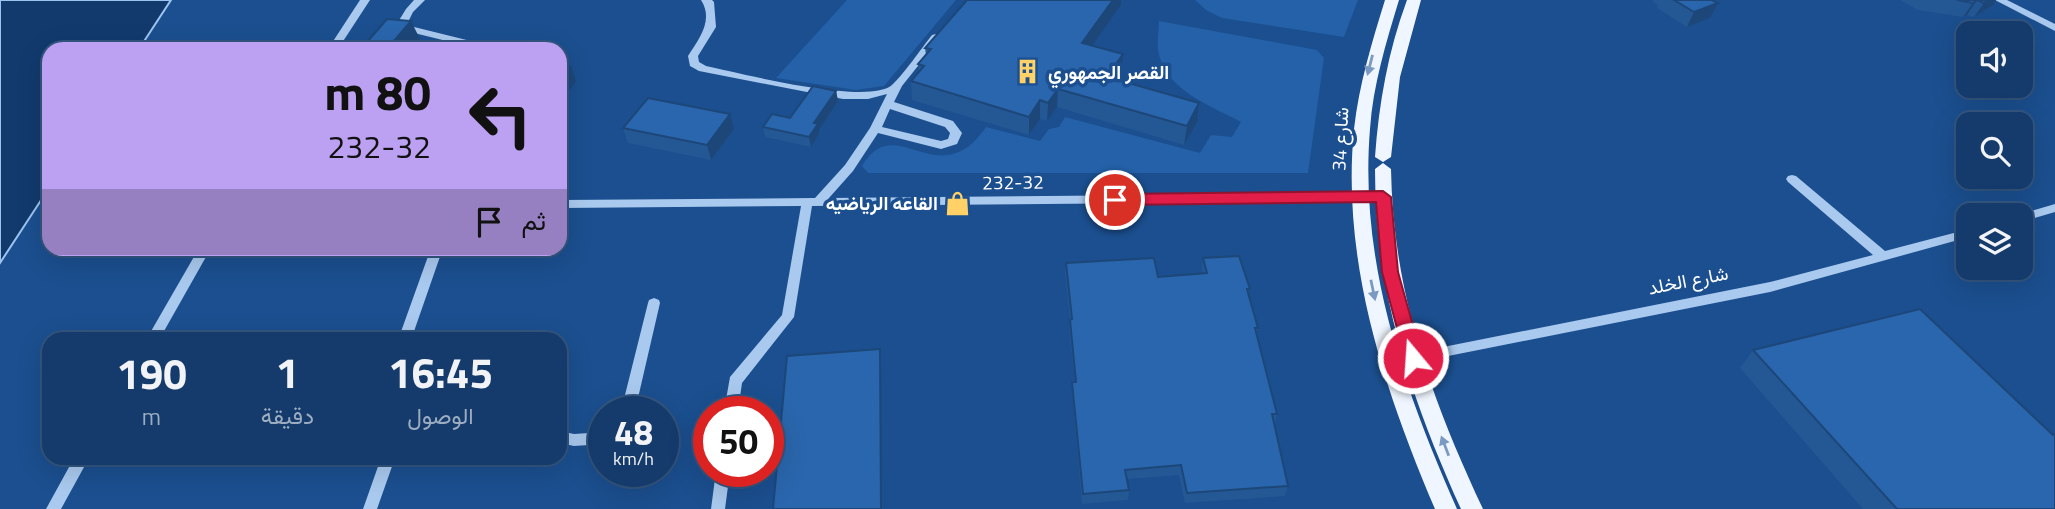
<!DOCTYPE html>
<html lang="ar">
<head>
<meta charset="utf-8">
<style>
	body { margin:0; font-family:"Titillium Web",Vazirmatn,sans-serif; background:#214673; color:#f1f3f6; direction:rtl; height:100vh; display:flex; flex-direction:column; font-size:26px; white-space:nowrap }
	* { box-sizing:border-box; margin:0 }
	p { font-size:23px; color:#9dadc1 }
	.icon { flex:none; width:38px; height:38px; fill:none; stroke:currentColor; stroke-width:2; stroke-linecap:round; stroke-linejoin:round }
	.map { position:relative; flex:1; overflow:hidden; direction:ltr }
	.side { position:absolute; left:42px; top:332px; width:525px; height:133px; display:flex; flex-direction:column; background:#143b6b; border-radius:21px; box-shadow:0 7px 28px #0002,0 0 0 2px #33557e; direction:rtl }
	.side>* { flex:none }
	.guide { position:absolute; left:42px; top:42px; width:525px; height:214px; border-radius:21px; box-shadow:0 7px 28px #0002,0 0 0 2px #33557e; direction:rtl; background:#bca0f2; color:#111; overflow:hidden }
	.fabs { position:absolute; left:1956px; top:21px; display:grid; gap:14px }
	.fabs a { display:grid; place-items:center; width:77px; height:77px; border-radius:14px; background:#143b6b; box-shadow:0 7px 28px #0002,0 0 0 2px #33557e; font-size:35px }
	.speed { position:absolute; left:588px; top:396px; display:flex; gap:14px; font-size:35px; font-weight:700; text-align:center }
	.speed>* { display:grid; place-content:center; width:91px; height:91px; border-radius:50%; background:#143b6b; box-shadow:0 7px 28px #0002,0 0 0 2px #33557e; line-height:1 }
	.speed small { font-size:18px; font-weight:400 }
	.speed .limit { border:10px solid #d22; background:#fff; color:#111 }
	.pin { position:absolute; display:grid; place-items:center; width:60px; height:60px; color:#fff; margin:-30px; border:4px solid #fff; border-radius:50%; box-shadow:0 2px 7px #0007 }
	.me { position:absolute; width:77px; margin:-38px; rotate:342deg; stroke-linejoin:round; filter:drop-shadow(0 0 5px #0008) }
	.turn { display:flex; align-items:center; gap:24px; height:147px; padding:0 21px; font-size:32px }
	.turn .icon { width:91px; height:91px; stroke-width:2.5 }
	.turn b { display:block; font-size:49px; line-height:60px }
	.then { display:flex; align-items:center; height:66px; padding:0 21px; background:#0003; gap:14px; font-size:26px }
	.eta { display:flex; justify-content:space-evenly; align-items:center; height:119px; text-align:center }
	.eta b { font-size:42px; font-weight:700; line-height:49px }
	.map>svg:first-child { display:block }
	.green { fill:#2461a8 }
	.water { fill:#123a6d; stroke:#9cc4f0; stroke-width:2 }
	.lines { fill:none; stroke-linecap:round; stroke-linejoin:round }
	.minor { fill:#a9c9ee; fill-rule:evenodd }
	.major { fill:#f0f6ff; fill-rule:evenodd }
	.wall { fill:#245895 }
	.shaded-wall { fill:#1d4779 }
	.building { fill:#2a66ad; stroke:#1d4779; stroke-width:2 }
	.oneway { fill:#7b9ac1 }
	.route { fill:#e11d48; stroke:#92132f; stroke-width:2 }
	.labels { text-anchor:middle; stroke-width:7; stroke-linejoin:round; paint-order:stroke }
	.poi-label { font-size:19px; font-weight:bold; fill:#fff; stroke:#1b4f8f; text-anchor:start }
	.street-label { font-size:19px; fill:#fff; stroke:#1b4f8f }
</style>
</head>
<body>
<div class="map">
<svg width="2055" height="509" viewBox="0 0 2055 509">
	<rect width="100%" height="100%" fill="#1b4f8f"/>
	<path class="green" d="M847,0h109l-72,86 -28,4 -80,-12z
		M1195,0h163l-14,37 -122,-19 -16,-8z
		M1159,21l158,29 7,8 -16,115h-440l-6,-7c34,-58 76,31 124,-39l54,14 9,-12 10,-2 6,-10 135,36 11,-18 21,2 9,-15c-32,-17 -78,-33 -83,-73 -1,-9 1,-19 1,-28z"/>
	<path class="water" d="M0,0h171l-32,49h-90v139l-49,75z"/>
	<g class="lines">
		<path class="minor" d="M360,0h10l-32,49h-10z
			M414,0h11l-12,12 -5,10 2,4 85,21 1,2h-17l-77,-19 -4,-8 8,-13z
			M701,0h11l2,2 2,25 -18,29 1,6 7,4c33,7 162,40 186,19 12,-11 29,-36 40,-50l4,-1 5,3 -39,49 -8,16 59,19 9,12 -5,11 -16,5 -63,-16 -25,38 -24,27 554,-5 6,4 -6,4 -571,5 -18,111 -52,66 -4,28h-14l6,-34 52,-62 19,-109 -241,2v-8l255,-2 30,-33 25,-37 17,-34 -19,5h-25l-144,-28 -9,-5 -2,-10c11,-17 26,-36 13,-56zM890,109l55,18 5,6 -2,6 -7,2 -59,-14z
			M1995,0h12l48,24v7z
			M1792,175l4,1 89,75 84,-22v8l-199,55 -357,71 -22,7 -5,-1 -2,-4 2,-4 27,-8 357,-71 103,-27 -85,-73 -2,-3 2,-3z
			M2055,204v8l-34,10v-7h-4z
			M199,248h12l-52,92h-13z
			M431,248h12l-32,92h-13z
			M654,298l5,2 1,3 -25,108h-14l27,-108 1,-3z
			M560,431l14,3 30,-2v12l-30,2 -14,-3z
			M74,458h15l-28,51h-15z
			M381,458h14l-18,51h-14z
			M716,471h14l-5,38h-14z"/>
		<path class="major" d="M1385,0h14c-13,43 -26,85 -29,129 -11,134 34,260 87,380h-22c-51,-120 -94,-248 -81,-380 5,-45 18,-87 31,-129z
			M1407,0h14l-21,77 -9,80 -8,5 -8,-5c4,-54 13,-106 32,-157z
			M1383,163l8,6c2,124 40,229 92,340h-22c-50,-111 -86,-216 -86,-340z"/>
	</g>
	<path class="wall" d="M1653,0h59l6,3 -8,15 -23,9 -30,-19 1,-3 -5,-3z
		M1900,0h96l-3,5 -19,12 -7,-2 -4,2 -45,-7z
		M1121,5l-29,40 31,9 -2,18 -4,8 82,23 -2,19 -13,23 -127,-38 -10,14 -7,-2 -11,16 -117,-35 -1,-19 8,-9 -1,-8 8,-9 -1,-7z
		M836,91l2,10 -19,29v4l-8,13 -46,-10 -2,-10 27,-9z
		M623,128l111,1 -23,31 -83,-17z
		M1203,258l47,31 -2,5 10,34 -1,5 20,81 -2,10 13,62 -3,10 -100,7 -6,-28 -52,4 2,11 -1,10 -46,4 -10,-112v-10h3l-6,-52 1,-10 -5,-47 1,-10 92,14 45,-3 -1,-5z
		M1753,350l302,159h-192l-123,-141z"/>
	<path class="shaded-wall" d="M1113,0h8v5l-40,56 1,-18z
		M1977,0l-10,15 -4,2 10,-14z
		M1988,0h8l-3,5 -19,12 10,-14z
		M1718,3l-8,15 -23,9 7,-15z
		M411,21l9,18 -8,10h-25z
		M1123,54l-2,18 -15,24 1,-19z
		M571,67l5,14 -16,23v-22z
		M1058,89l-1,18 -10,14 1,-18z
		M836,91l2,10 -19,29v4l-8,13 -2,-10 5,-14z
		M1040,100v19l-11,16v-18z
		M1199,103l-2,19 -13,23 3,-19z
		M730,114l4,15 -23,31 -4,-15z
		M880,349l1,10 1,150h-1z"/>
	<path class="building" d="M967,0h146l-31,43 41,11 -16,23 92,26 -12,23 -129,-37 -10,14 -8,-3 -11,17 -118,-36 13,-15 -6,-2 13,-15 -6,-1z
		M1674,0h38l6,3 -24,9z
		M1957,0h31l-4,3 -7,-3 -4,3z
		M387,19l24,2 -24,28h-26z
		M560,65l11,2 -11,15z
		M813,86l23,5 -22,32 4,1 -9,13 -46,-10 9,-13 18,4z
		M648,98l82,16 -23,31 -84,-17z
		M1239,256l11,33h-3l11,39h-3l22,86h-5l16,72 -101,7 -6,-28 -56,5 4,20 -46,4 -11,-112h4l-6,-62 2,-1 -6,-56 88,-5 4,19 49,-4 -4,-15z
		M1920,309l133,126 2,-1v75h-158l-144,-159z
		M880,349l1,160h-108l14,-153z"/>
	<defs><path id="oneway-solid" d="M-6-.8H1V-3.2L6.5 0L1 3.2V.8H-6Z" transform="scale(1.75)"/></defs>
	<g class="oneway">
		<use href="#oneway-solid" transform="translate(1370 65) rotate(104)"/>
		<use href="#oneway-solid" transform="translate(1373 290) rotate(78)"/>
		<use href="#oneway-solid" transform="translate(1445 446) rotate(-111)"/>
	</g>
	<path class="route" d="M1383,191l8,6 7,75 24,86 -2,4h-13l-2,-4 -23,-86 -6,-70 -261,3 -8,-5 8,-6z"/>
	<defs>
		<symbol id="building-bare" viewBox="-9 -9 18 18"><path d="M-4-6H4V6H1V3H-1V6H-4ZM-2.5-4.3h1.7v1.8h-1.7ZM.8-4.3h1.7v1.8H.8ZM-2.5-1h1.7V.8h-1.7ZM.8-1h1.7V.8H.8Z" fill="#ffd166" stroke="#1b4f8f" stroke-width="2.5" paint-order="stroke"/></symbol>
		<symbol id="shop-bare" viewBox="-9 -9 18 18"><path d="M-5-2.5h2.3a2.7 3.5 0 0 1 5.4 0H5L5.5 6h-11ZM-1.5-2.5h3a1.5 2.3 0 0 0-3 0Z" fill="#ffd166" stroke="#1b4f8f" stroke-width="2.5" paint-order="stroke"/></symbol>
	</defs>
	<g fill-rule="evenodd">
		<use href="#building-bare" x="1010" y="54" width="35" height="35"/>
		<use href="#shop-bare" x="940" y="186" width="35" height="35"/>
	</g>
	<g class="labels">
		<g class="poi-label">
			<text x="1048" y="79">القصر الجمهوري</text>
			<text x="938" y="210" text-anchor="end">القاعه الرياضيه</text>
		</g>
		<g class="street-label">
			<text transform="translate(1340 139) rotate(-87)" y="7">شارع 34</text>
			<text transform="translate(1013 182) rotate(-1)" y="7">232-32</text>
			<text transform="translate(1688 280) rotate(-11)" y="7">شارع الخلد</text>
		</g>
	</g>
</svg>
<div class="fabs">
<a><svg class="icon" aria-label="sound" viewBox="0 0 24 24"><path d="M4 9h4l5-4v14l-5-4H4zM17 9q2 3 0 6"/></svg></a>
<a><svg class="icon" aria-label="search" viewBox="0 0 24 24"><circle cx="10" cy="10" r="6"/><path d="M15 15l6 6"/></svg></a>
<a><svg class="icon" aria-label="layers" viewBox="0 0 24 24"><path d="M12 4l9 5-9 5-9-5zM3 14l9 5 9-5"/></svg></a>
</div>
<div class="speed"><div>48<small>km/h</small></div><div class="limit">50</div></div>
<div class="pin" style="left:1115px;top:200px;background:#d93025"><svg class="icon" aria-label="arrive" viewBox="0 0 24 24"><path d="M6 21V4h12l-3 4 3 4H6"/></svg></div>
<svg class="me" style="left:1413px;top:358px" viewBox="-20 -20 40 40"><circle r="17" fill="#e11d48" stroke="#fff" stroke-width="3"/><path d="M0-11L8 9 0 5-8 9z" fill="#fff"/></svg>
<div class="guide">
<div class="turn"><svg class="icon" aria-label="left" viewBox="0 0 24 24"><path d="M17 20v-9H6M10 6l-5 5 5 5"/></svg><div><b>80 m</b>232-32</div></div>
<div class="then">ثم<svg class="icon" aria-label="arrive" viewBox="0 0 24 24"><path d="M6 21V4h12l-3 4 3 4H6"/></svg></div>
</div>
<section class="side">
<div class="eta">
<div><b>16:45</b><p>الوصول</p></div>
<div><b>1</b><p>دقيقة</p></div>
<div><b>190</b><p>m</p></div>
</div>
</section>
</div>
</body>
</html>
